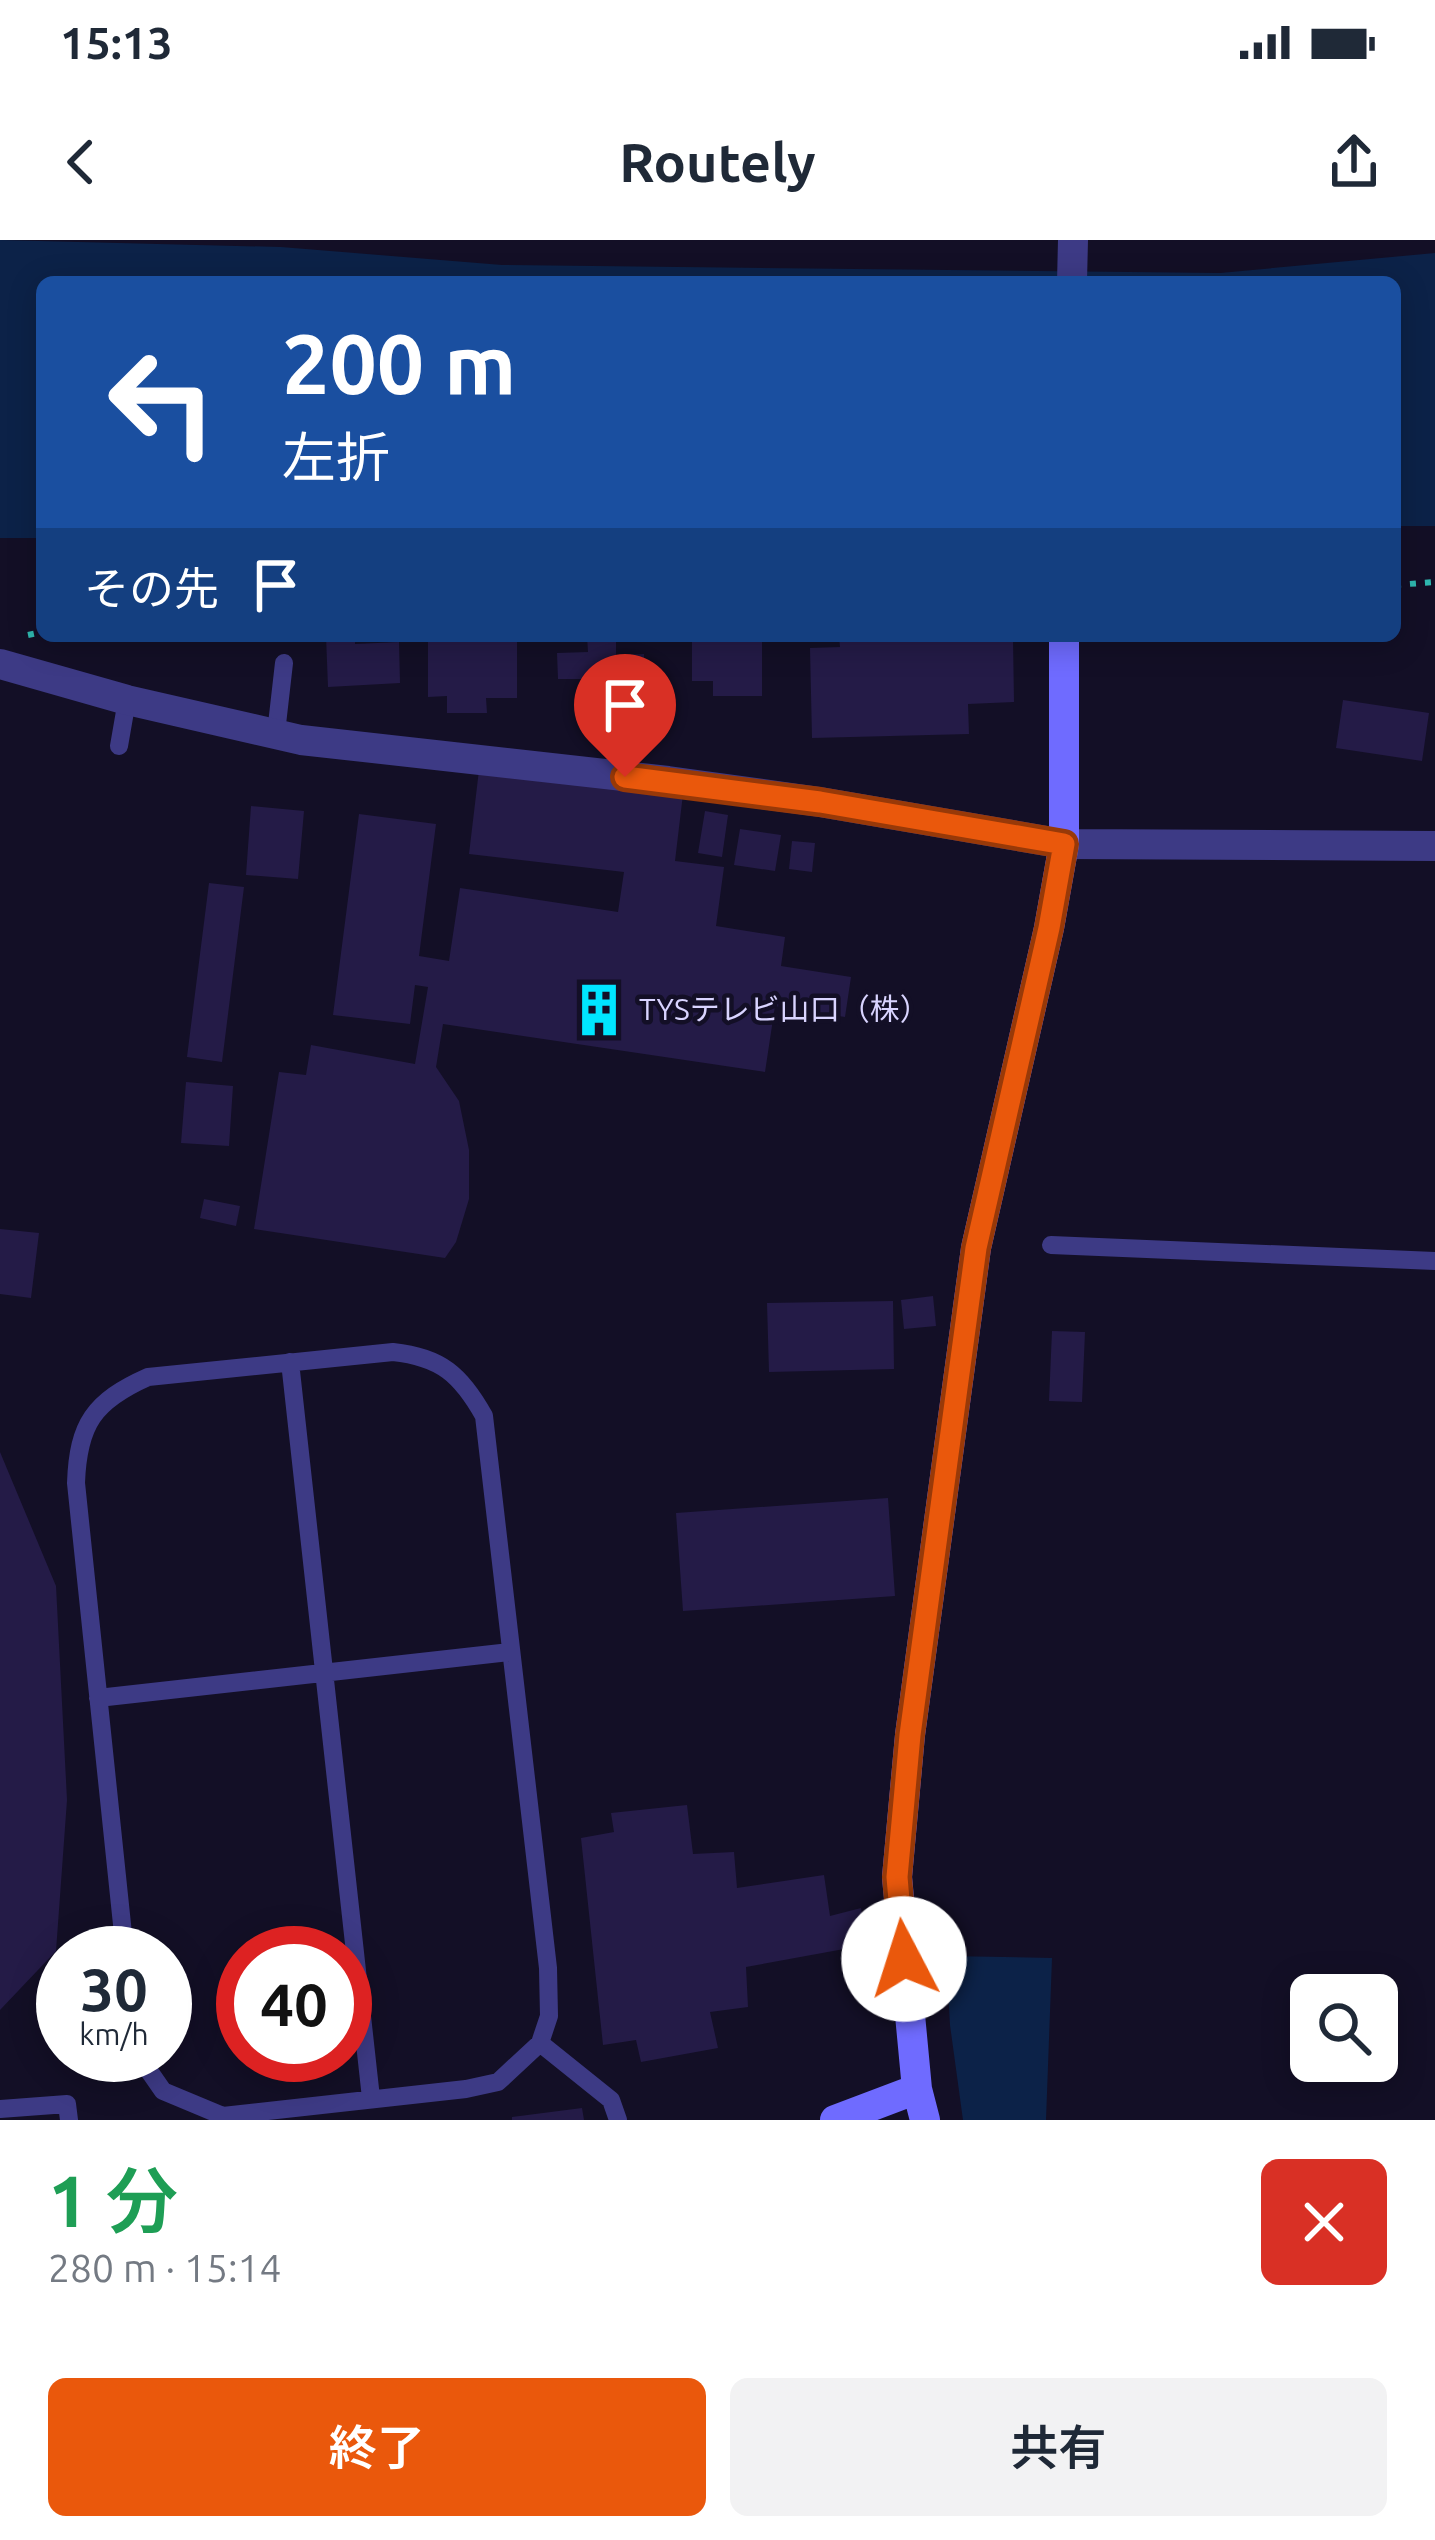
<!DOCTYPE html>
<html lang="ja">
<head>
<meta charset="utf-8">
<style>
	body { margin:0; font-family:Ubuntu,"Noto Sans JP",sans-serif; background:#f2f2f3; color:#1f2937; height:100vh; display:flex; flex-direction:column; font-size:45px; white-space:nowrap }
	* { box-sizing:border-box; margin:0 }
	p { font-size:39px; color:#747a83 }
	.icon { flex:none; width:66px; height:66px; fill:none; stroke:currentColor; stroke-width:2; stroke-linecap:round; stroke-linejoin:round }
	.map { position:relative; height:1880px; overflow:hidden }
	.drawer { display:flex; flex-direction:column; background:#fff; flex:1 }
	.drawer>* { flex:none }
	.top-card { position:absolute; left:36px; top:36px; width:1365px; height:366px; border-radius:18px; box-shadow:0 6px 30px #0003; background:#1a4fa0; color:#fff; overflow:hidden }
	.fabs { position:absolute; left:1290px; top:1734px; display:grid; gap:24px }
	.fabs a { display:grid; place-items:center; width:108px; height:108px; border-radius:18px; background:#fff; box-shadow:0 6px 30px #0003; font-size:60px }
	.speed { position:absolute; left:36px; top:1686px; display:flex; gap:24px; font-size:60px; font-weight:700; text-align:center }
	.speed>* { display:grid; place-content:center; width:156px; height:156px; border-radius:50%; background:#fff; box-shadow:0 6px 30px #0003; line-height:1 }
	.speed small { font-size:30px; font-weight:400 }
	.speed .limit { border:18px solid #d22; background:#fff; color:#111 }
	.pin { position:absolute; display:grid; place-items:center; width:102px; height:102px; color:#fff; margin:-123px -51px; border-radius:50% 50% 50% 0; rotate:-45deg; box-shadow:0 0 12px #0007 }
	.pin .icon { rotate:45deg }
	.me { position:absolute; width:132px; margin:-66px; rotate:355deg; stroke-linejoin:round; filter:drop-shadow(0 0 9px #0008) }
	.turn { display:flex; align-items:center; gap:42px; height:252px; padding:0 48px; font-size:54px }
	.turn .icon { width:156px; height:156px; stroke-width:2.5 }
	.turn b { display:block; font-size:84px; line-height:102px }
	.then { display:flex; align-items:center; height:114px; padding:0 48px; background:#0003; gap:24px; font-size:45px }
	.round { display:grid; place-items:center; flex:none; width:126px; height:126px; border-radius:18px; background:#f2f2f3 }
	.headline { display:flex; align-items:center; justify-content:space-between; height:204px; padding:0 48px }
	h1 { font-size:72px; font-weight:600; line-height:90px; color:#1e9e55 }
	.button { display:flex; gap:24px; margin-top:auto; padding:24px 48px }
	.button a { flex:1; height:138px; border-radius:18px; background:#ea580c; color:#fff; font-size:48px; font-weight:600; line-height:138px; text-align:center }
	.button a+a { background:#f2f2f3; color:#1f2937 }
	.status { display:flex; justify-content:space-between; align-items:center; height:84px; padding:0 60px; background:#fff; direction:ltr }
	.status svg { height:33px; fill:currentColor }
	header { display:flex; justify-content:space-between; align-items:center; height:156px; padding:0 48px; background:#fff; font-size:54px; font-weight:600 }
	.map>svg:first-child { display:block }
	.water { fill:#0c2248 }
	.building { fill:#241b47 }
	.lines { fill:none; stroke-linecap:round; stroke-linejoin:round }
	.path { stroke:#2fb8b0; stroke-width:6; stroke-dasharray:6 9; stroke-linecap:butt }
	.lane { stroke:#3d3a85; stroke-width:18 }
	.street { stroke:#3d3a85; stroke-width:30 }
	.secondary { stroke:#6f6bff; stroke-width:30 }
	.route-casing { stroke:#983908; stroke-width:30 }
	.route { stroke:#ea580c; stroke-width:21 }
	.labels { text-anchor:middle; stroke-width:9; stroke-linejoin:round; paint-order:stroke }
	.poi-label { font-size:30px; fill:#d9d4ff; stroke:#130f26; text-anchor:start }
</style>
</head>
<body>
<div class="status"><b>15:13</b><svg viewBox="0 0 49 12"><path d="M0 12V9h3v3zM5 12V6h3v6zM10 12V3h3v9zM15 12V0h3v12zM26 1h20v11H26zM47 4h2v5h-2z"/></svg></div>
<header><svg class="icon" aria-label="back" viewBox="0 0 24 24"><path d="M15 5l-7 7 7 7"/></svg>Routely<svg class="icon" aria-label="share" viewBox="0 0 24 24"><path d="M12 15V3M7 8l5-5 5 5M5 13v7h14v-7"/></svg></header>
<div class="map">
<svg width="1435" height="1880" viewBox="0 0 1435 1880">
	<rect width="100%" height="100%" fill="#130f26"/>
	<path class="water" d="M0,0l281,7 221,18 718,8 215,-20v273h-40v-244h-1353v256h-42z
		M946,1716l106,2 -6,162h-83l-13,-95z"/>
	<path class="building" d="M326,396h29v8l44,-2 1,41 -72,4z
		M428,396h89v62h-31l1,15h-40v-17l-19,1z
		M587,396h29v19l28,-1v27l-24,1 1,28 -34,1 -1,-32h-28l-1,-26 31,-1z
		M692,396h70v60h-49v-15h-21z
		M967,396v5l46,-2 1,63 -46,2 1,30 -157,4 -2,-90 30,-1 -1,-10z
		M1343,460l86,13 -7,48 -86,-13z
		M479,530l204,24 -8,67 49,6 -8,59 69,11 -4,29 70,11 -6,40 -70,-11 -10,66 -322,-48 -7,43 23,34 10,49v49l-13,43 -11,16 -191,-29 25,-157 27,3 5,-30 104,19 13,-77 -13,-2 -5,39 -77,-9 26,-201 77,10 -17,132 30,5 11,-73 158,24 6,-40 -155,-18z
		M251,566l53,5 -6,68 -52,-4z
		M705,571l23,4 -6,42 -24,-4z
		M740,589l41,6 -6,36 -41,-6z
		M792,601l23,2 -3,29 -23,-3z
		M209,643l35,4 -22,175 -35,-5z
		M186,842l47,4 -4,60 -48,-3z
		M204,959l36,7 -4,20 -36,-8z
		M0,989l39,4 -8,65 -31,-4z
		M933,1056l3,30 -32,3 -3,-29z
		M893,1061l1,68 -125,3 -2,-69z
		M1052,1091l33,1 -3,70 -33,-1z
		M0,1212l56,134 11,214 -11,151 -56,59z
		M888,1258l7,98 -212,15 -7,-98z
		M687,1565l6,49 41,-2 3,36 87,-13 6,41 31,-8 5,37 -120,22 2,40 -38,5 8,36 -77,14 -5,-22 -33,5 -22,-207 33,-6 -3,-19z
		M582,1868l2,12h-72v-3z"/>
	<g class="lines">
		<path class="path" d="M1395,345l40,-3
			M28,395l14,-3"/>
		<path class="lane" d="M276,493l8,-70
			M119,506l8,-46
			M1051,1005l384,16
			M290,1122l81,736
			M98,1458l412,-46
			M125,1713l-49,-470c2,-59 18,-82 72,-106l245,-25c48,5 68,23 91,64l64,552 1,48 -9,27 -42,39 -32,7 -243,27 -60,-25 -25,-36
			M540,1803l71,57 7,20
			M0,1869l67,-5 2,16"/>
		<path class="street" d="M1072,42l1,-42
			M0,424l127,36 174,40 367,41 152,21 244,42 371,2"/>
		<path class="secondary" d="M835,1880l82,-31
			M925,1880l-8,-31 -20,-212 13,-142 66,-487 73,-320 15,-84v-208"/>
	</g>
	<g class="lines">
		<defs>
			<path id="route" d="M625,537l195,25 244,42 -15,84 -73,320 -66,487 -13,142 7,82"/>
		</defs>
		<use href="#route" class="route-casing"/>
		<use href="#route" class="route"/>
	</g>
	<defs>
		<symbol id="building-bare" viewBox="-9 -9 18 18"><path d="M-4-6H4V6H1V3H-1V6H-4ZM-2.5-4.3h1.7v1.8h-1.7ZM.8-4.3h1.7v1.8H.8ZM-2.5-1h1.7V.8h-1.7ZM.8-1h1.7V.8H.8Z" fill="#00e5ff" stroke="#130f26" stroke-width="2.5" paint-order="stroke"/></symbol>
	</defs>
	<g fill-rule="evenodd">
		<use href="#building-bare" x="561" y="732" width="76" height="76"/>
	</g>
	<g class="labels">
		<g class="poi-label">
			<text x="639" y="780">TYSテレビ山口（株）</text>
		</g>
	</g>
</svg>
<div class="fabs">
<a><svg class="icon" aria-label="search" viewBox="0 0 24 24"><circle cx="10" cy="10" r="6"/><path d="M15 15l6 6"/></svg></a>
</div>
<div class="speed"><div>30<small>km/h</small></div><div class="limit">40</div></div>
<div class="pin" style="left:625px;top:537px;background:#d93025"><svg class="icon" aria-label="arrive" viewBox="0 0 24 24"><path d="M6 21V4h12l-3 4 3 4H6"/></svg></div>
<svg class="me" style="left:904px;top:1719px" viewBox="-20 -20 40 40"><circle r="19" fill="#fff"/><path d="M0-13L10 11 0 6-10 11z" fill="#ea580c"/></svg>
<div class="top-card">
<div class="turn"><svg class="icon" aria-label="left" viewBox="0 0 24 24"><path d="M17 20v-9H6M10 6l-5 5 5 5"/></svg><div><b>200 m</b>左折</div></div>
<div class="then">その先<svg class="icon" aria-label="arrive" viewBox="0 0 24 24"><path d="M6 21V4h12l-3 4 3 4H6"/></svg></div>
</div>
</div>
<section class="drawer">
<div class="headline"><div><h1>1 分</h1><p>280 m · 15:14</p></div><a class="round" style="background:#d93025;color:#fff"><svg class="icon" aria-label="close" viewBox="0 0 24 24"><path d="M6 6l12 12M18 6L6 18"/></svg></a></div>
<div class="button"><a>終了</a><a>共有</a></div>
</section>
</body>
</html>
